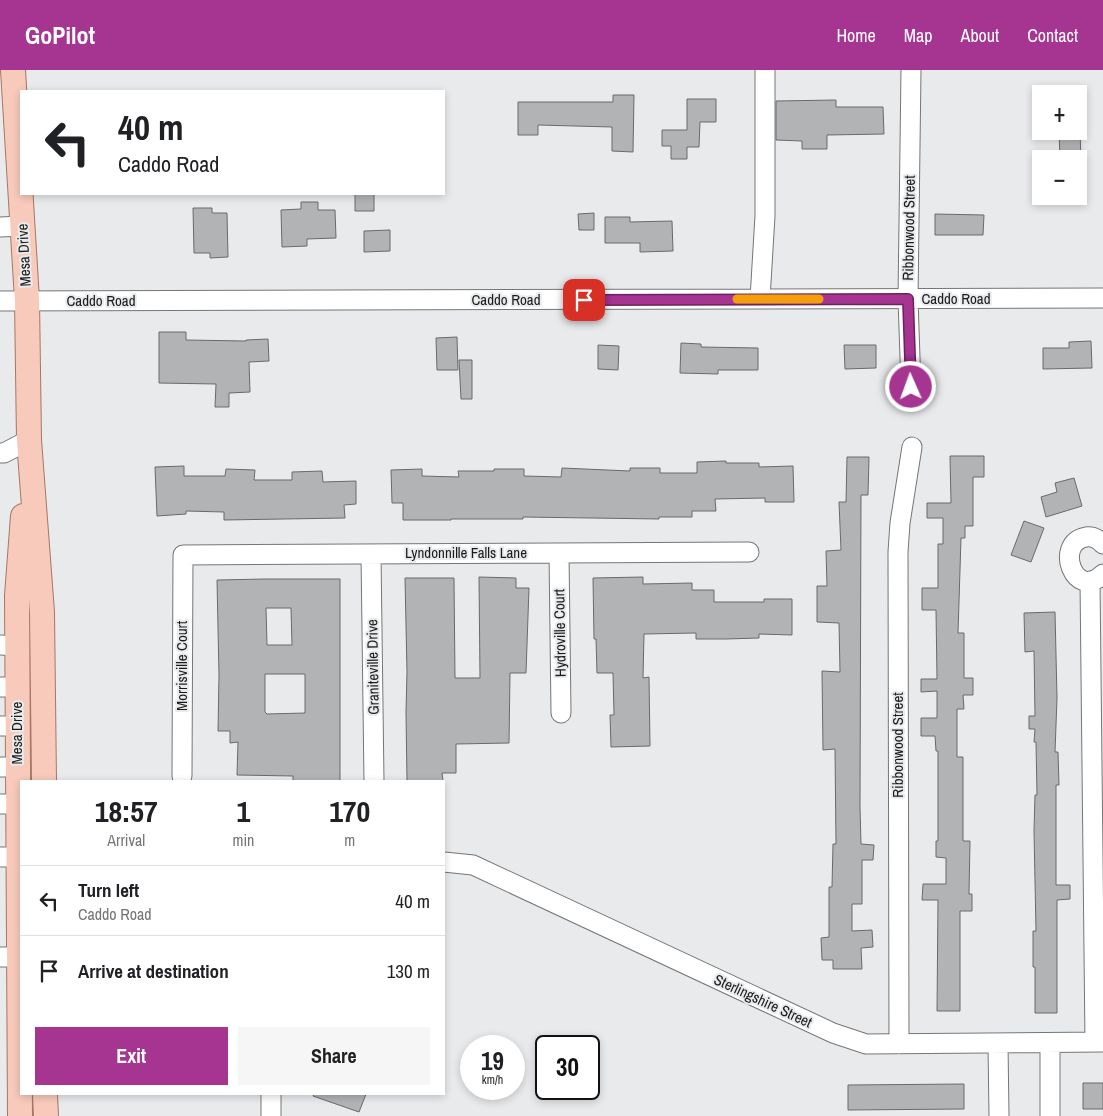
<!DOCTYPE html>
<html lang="en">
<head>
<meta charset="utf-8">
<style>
	body { margin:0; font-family:"Archivo Narrow",sans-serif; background:#f6f6f6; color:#202124; height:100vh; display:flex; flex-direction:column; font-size:19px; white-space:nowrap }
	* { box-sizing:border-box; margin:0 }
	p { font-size:16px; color:#757577 }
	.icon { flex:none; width:28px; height:28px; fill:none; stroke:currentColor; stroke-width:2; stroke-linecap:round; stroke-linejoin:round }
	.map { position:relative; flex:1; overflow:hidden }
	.panel { position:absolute; left:20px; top:710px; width:425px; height:315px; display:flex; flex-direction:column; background:#fff; border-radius:0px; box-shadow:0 2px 8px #0003 }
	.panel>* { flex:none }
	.top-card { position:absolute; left:20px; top:20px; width:425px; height:105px; border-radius:0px; box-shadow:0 2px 8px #0003; background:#fff; color:#202124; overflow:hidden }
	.fabs { position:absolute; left:1032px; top:15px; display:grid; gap:10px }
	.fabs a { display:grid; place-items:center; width:55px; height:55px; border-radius:0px; background:#fff; box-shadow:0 2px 8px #0003; font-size:25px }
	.speed { position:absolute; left:460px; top:965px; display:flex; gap:10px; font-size:25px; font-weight:700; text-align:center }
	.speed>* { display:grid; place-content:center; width:65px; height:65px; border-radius:50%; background:#fff; box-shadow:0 2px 8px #0003; line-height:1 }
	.speed small { font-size:12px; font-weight:400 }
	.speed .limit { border:2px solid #111; border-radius:8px; background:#fff; color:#111 }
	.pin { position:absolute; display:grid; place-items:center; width:42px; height:42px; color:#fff; margin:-21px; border-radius:10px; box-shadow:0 2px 8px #0006 }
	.me { position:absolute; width:55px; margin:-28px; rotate:358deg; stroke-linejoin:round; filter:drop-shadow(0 0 4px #0008) }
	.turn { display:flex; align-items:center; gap:18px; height:105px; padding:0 15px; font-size:22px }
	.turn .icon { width:65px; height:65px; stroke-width:2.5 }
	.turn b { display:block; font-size:35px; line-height:42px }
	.eta { display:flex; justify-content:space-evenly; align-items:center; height:85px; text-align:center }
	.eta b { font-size:30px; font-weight:800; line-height:35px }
	.action { display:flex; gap:10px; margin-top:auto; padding:10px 15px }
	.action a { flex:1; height:58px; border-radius:0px; background:#a53591; color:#fff; font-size:20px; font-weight:800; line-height:58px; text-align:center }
	.action a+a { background:#f6f6f6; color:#202124 }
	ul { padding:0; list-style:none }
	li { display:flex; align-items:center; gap:15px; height:70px; padding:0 15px; border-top:1px solid #e0e0e0 }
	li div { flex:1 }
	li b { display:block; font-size:19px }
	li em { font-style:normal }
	header { display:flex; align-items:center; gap:30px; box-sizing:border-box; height:70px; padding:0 25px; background:#a53591; color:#fff }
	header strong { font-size:24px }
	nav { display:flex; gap:28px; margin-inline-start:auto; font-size:18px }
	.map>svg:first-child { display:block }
	.building { fill:#b2b3b5; stroke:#696a6b; fill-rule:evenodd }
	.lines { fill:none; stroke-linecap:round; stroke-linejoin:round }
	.minor-casing { stroke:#747677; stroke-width:21 }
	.major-casing { stroke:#a67666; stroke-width:26 }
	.minor { stroke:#fff; stroke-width:19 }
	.major { stroke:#f7cabb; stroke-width:24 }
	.route-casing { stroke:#6b225e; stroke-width:12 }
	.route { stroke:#a53591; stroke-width:9 }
	.slow { stroke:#f59e0b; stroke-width:9 }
	.labels { text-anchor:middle; stroke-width:4; stroke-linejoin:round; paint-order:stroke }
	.street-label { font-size:15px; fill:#1a1b1b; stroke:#e9eaec }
</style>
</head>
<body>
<header>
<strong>GoPilot</strong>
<nav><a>Home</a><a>Map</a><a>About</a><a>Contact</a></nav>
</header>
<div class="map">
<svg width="1103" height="1046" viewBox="0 0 1103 1046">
	<rect width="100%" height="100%" fill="#e9eaec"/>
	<path class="building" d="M613,25h21l-1,57 -21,-1v-24l-74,-2v10h-20v-33h95z
		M687,29h29v23h-16l-1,25h-12v12h-16v-13h-9v-16h25z
		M836,30v7h47l1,27 -57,1v14h-25v-8l-26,-1v-39z
		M1059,61h21l1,28h-21z
		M355,124h19v17h-19z
		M301,132h17v8h17l1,28 -29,1v7l-25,1 -1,-37 20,-1z
		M193,138h19v5h15l1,44 -18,1v-5h-16z
		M594,143v17h-15l-1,-16z
		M935,144l49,1 -1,20h-48z
		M605,147h25v5l42,-1 1,30 -33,1v-9h-35z
		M390,160v21l-26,1v-21z
		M159,262h27v8l60,1v-1l22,-1 1,22 -20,1 1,30 -21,1v14h-14l1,-23 -57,-1z
		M457,267l1,33h-21l-1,-32z
		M1091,271l1,27 -49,1v-21h26v-6z
		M681,273l20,1v3l57,1v22h-40v4l-38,-1z
		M598,275l21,1 -1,24 -20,-1z
		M844,275h32v23l-31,1z
		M459,290h13v39h-11z
		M950,386h34v21h-11v49h-8v12h-4l-3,95h6v45h9v17h-10l1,14h-7v48h6v84h7l-1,53h3v17h-12v100h-23l1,-111h-16l1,-16h23v-26l-10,-1v-16h2v-90h-2l-1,-15h-14v-18h16v-27l-16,1v-13h16l-1,-69h-14v-22h16v-44h5v-26h-16v-15h24z
		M847,387h22l-1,38h-7l-1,312 1,37 13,1 -1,15h-11v44h-10v27l20,-1 1,17 -12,1 1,21h-29v-9h-11l-1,-22 8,-1v-50h3l1,-43h3l-1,-95 -12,1 -1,-79 18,1 -1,-49 -22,-1v-36h10l-1,-35 15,-1 -2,-48h7z
		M726,391v2h33v4l34,-1 1,36h-29v-4l-50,1 1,12h-24v6h-33v2l-136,-2v2h-72v1h-48v-17h-11l-1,-33 31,-1v7l37,1 -1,-6h36v-2h30v7l37,1 1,-9 68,3v-3h30v5h37v-11z
		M184,396v10h41l1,-7 29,1 -1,10h38v-8l30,-1 1,11 33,-1v23l-12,1 1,13 -121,2v-8l-38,-1v3l-29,2 -2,-49z
		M1074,408l8,28 -36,11 -5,-20 16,-5 -2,-9z
		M1024,451l20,7 -13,34 -20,-7z
		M479,507l37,1v10h13l-3,85h-16l-1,70 -53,1v29h-14l1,8h-36l-1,-69 1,-40 -2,-94h49l1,100h25z
		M643,507v7l49,-1v7h22v12h50v-3h28v36l-33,-1v4l-33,1h-30v-6l-52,1 -1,44 6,-1 1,69 -39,1 -1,-32h4l-1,-42h-16l-1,-34h-2l-1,-61z
		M266,509h74v202h-47v-5l-56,-1 1,-33 -8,1v-12h-12l1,-56 -2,-95zM266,538h25l1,37h-25zM265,604h40v39l-38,1 -2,-2z
		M1055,542l2,86 -2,54h3l1,33h-3v100h14v14l-13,1v113h-22v-46h-2v-36h3l-2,-100 1,-36h2l-1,-53h-2l1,-13h-6v-13h6l-1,-65 -9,1 -1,-39z
		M1083,1013h20v26h-20z
		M964,1014v25l-116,1v-25z
		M314,1024h52l-7,18 -46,-16z"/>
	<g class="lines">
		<defs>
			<path id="minor" d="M0,157l22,-1
				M760,229l5,-83v-146
				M0,231l1103,-3
				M911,317l-3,-88 3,-229
				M0,383h4l25,-13
				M1103,474c-5,-5 -10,-8 -17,-7 -33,6 -11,65 17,37
				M559,483l2,160
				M371,484l3,227
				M1090,511l5,461
				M0,575l17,1
				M0,617h17
				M0,656h17
				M0,697h17
				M182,706l1,-221 566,-3
				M0,734h17
				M0,787h21
				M444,792l29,3 360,168 33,11 237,-2
				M0,887h19
				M899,974l-1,-492 2,-29 12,-76
				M998,974l1,72
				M271,1046v-22
				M1050,1046v-73"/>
			<path id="major" d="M13,0l14,230 2,140 13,172 2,169
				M45,1024l1,22
				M20,1046l-3,-520 6,-80"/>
		</defs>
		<use href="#minor" class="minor-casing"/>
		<use href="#major" class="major-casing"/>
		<use href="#minor" class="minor"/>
		<use href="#major" class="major"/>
	</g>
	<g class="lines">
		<defs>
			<path id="route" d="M584,230l324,-1 3,88"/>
		</defs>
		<use href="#route" class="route-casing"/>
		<use href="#route" class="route"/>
		<path class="slow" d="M737,229h82"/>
	</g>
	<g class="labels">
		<g class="street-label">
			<text transform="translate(909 158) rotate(-89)" y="5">Ribbonwood Street</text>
			<text transform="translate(24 185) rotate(-93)" y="5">Mesa Drive</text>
			<text x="956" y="234">Caddo Road</text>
			<text x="506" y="235">Caddo Road</text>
			<text x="101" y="236">Caddo Road</text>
			<text x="466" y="488">Lyndonnille Falls Lane</text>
			<text transform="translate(560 563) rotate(-91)" y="5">Hydroville Court</text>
			<text transform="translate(182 596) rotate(-90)" y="5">Morrisville Court</text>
			<text transform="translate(373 597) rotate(-91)" y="5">Graniteville Drive</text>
			<text transform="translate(17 663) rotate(-90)" y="5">Mesa Drive</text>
			<text transform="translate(898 675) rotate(-90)" y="5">Ribbonwood Street</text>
			<text transform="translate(763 931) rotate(25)" y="5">Sterlingshire Street</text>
		</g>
	</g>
</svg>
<div class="fabs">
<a>+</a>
<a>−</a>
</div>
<div class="speed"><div>19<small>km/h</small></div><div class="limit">30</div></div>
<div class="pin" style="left:584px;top:230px;background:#d93025"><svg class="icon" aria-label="arrive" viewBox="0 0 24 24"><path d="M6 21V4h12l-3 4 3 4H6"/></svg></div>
<svg class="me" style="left:911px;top:317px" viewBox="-20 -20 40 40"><circle r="17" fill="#a53591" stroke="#fff" stroke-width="3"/><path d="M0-11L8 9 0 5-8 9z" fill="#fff"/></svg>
<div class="top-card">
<div class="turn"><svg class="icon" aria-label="left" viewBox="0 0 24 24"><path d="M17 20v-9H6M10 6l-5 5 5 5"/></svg><div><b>40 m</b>Caddo Road</div></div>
</div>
<section class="panel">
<div class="eta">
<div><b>18:57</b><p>Arrival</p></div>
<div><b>1</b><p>min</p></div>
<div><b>170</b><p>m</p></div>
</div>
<ul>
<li><svg class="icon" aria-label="left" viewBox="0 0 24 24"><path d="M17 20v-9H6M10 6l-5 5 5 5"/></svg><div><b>Turn left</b><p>Caddo Road</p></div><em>40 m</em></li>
<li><svg class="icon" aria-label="arrive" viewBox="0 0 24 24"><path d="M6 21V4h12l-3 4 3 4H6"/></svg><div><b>Arrive at destination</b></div><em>130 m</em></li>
</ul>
<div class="action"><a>Exit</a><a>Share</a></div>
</section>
</div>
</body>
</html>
